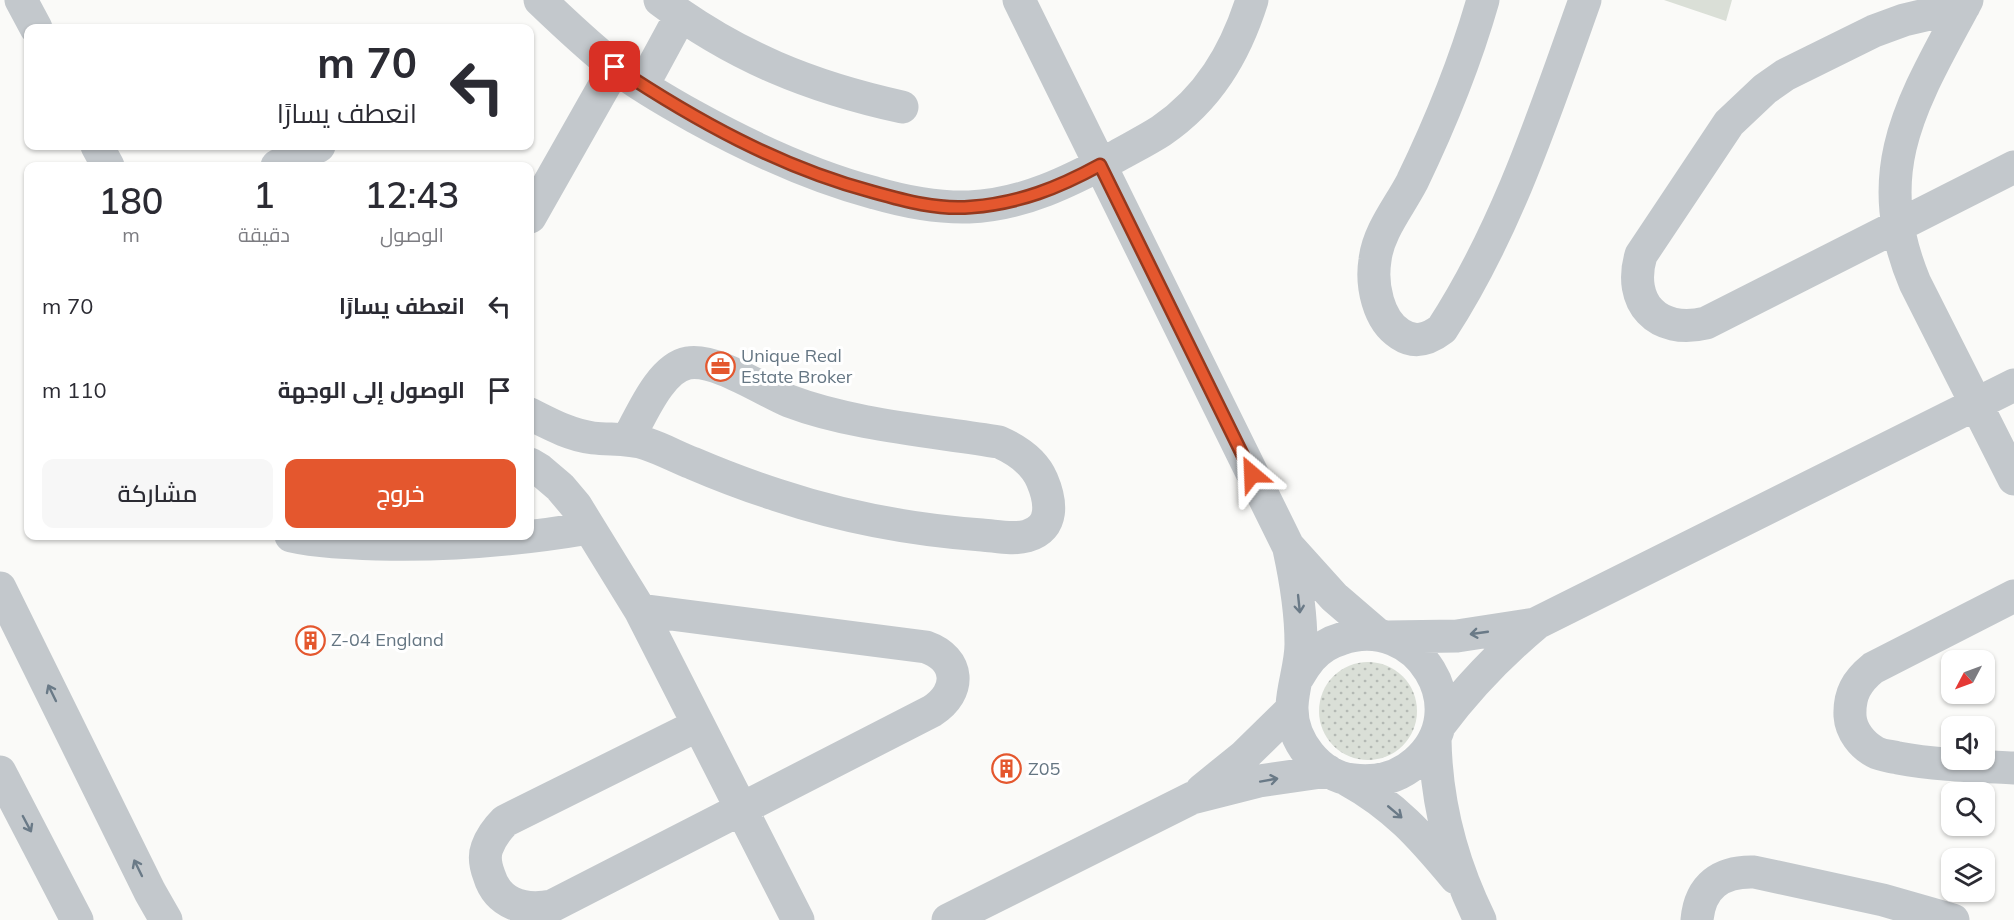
<!DOCTYPE html>
<html lang="ar">
<head>
<meta charset="utf-8">
<style>
	body { margin:0; font-family:Mulish,Cairo,sans-serif; background:#f7f7f7; color:#2b2b33; direction:rtl; height:100vh; display:flex; flex-direction:column; font-size:22px; white-space:nowrap }
	* { box-sizing:border-box; margin:0 }
	p { font-size:20px; color:#7c7c81 }
	.icon { flex:none; width:33px; height:33px; fill:none; stroke:currentColor; stroke-width:2; stroke-linecap:round; stroke-linejoin:round }
	.map { position:relative; flex:1; overflow:hidden; direction:ltr }
	.side { position:absolute; left:24px; top:162px; width:510px; height:378px; display:flex; flex-direction:column; background:#fff; border-radius:12px; box-shadow:0 2px 4px #0004; direction:rtl }
	.side>* { flex:none }
	.hud { position:absolute; left:24px; top:24px; width:510px; height:126px; border-radius:12px; box-shadow:0 2px 4px #0004; direction:rtl; background:#fff; color:#2b2b33; overflow:hidden }
	.needle { width:39px; rotate:229deg }
	.controls { position:absolute; left:1941px; top:650px; display:grid; gap:12px }
	.controls a { display:grid; place-items:center; width:54px; height:54px; border-radius:12px; background:#fff; box-shadow:0 2px 4px #0004; font-size:30px }
	.pin { position:absolute; display:grid; place-items:center; width:51px; height:51px; color:#fff; margin:-26px; border-radius:12px; box-shadow:0 3px 9px #0006 }
	.me { position:absolute; width:66px; margin:-33px; rotate:334deg; stroke-linejoin:round; filter:drop-shadow(0 0 4px #0008) }
	.turn { display:flex; align-items:center; gap:21px; height:126px; padding:0 18px; font-size:27px }
	.turn .icon { width:78px; height:78px; stroke-width:2.5 }
	.turn b { display:block; font-size:42px; line-height:51px }
	.eta { display:flex; justify-content:space-evenly; align-items:center; height:102px; text-align:center }
	.eta b { font-size:36px; font-weight:600; line-height:42px }
	.primary-button { display:flex; gap:12px; margin-top:auto; padding:12px 18px }
	.primary-button a { flex:1; height:69px; border-radius:12px; background:#e4572e; color:#fff; font-size:24px; font-weight:600; line-height:69px; text-align:center }
	.primary-button a+a { background:#f7f7f7; color:#2b2b33 }
	ul { padding:0; list-style:none }
	li { display:flex; align-items:center; gap:18px; height:84px; padding:0 18px }
	li div { flex:1 }
	li b { display:block; font-size:22px }
	li em { font-style:normal }
	.map>svg:first-child { display:block }
	.grass { fill:url(#grass-dots) }
	.pitch { fill:#dadfd7 }
	.lines { fill:none; stroke-linecap:round; stroke-linejoin:round }
	.minor { stroke:#c3c8cc; stroke-width:33 }
	.tertiary { stroke:#c3c8cc; stroke-width:33 }
	.oneway { stroke:#6a7a87 }
	.route-casing { stroke:#94391e; stroke-width:15 }
	.route { stroke:#e4572e; stroke-width:10 }
	.labels { text-anchor:middle; stroke-width:6; stroke-linejoin:round; paint-order:stroke }
	.poi-label { font-size:18px; fill:#657683; stroke:#fff; text-anchor:start }
</style>
</head>
<body>
<div class="map">
<svg width="2014" height="920" viewBox="0 0 2014 920">
	<defs>
		<pattern id="grass-dots" width="8" height="8" patternUnits="userSpaceOnUse" patternTransform="scale(1.5)"><rect width="8" height="8" fill="#dadfd7"/><path d="M2 2h.1M6 6h.1" fill="none" stroke="#b4b9b4" stroke-width="1.8" stroke-linecap="round"/></pattern>
	</defs>
	<rect width="100%" height="100%" fill="#fafaf8"/>
	<path class="grass" d="M1319 711a49 49 0 1 1 98 0a49 49 0 1 1-98 0Z"/>
	<path class="pitch" d="M1664,0h68l-6,21z"/>
	<g class="lines">
		<path class="minor" d="M21,0l15,28
			M540,0c24,23 48,46 75,67 25,19 53,35 80,50 58,32 116,59 180,76 31,9 61,15 94,14 54,-2 101,-26 148,-51 14,-8 30,-16 44,-25 47,-32 74,-77 91,-131
			M660,0c76,57 151,87 242,107
			M1019,0l269,546 46,51 43,37
			M1483,0c-18,63 -43,124 -71,182 -13,25 -34,50 -37,78 -4,25 3,60 25,74 15,10 29,5 42,-5 65,-100 103,-217 143,-329
			M1967,0c-53,100 -100,168 -52,283l99,196
			M1964,6l-60,14 -30,11 -89,44 -20,14 -36,34 -88,132c-14,47 16,80 65,68l308,-156
			M643,85l38,-70
			M97,146l11,20
			M277,166l42,-20
			M530,217l85,-150
			M530,414c20,10 40,21 63,24 18,2 36,0 54,6 15,5 30,13 45,19 28,12 57,23 85,32 66,22 136,35 205,40 14,1 31,5 45,1 28,-8 24,-35 15,-56 -8,-19 -25,-30 -43,-38 -67,-11 -147,-17 -210,-41 -26,-11 -74,-43 -101,-38 -28,5 -47,53 -60,76
			M530,464l10,6 20,17 16,19 64,104 158,310
			M291,536c27,6 58,7 87,8 71,2 140,-4 211,-16
			M1289,549c7,32 12,62 12,95 0,21 -8,41 -9,62 -1,35 27,70 61,74 24,3 45,-2 63,-18 61,-52 1,-150 -75,-123 -11,3 -22,10 -30,19 -5,6 -9,12 -13,19
			M2014,596l-141,72c-16,13 -24,26 -23,48 1,15 12,29 25,36 7,4 16,4 23,6 38,7 78,8 116,10
			M640,610l286,37c34,12 36,45 6,64l-380,195c-27,5 -54,-1 -63,-31 -3,-8 -5,-19 -2,-27 4,-11 10,-19 18,-27l193,-96
			M1388,637l69,-1 78,-12
			M1439,726c29,-39 61,-72 98,-103l477,-238
			M1435,739c1,63 17,124 45,181
			M1346,779c49,27 75,57 110,99
			M1202,790l42,-34 48,-47
			M948,920l244,-122 67,-17 69,-10
			M1697,920c3,-34 24,-49 57,-48l129,28 70,20"/>
		<path class="tertiary" d="M0,588l150,304 16,28
			M0,772l77,148"/>
	</g>
	<defs><path id="oneway-shaft" d="M-6 0H5M1.5-3L5.5 0L1.5 3" fill="none" stroke-width="1.6" stroke-linecap="round" stroke-linejoin="round" transform="scale(1.5)"/></defs>
	<g class="oneway">
		<use href="#oneway-shaft" transform="translate(1299 604) rotate(84)"/>
		<use href="#oneway-shaft" transform="translate(1479 633) rotate(172)"/>
		<use href="#oneway-shaft" transform="translate(52 693) rotate(-116)"/>
		<use href="#oneway-shaft" transform="translate(1269 780) rotate(-10)"/>
		<use href="#oneway-shaft" transform="translate(1395 812) rotate(40)"/>
		<use href="#oneway-shaft" transform="translate(27 824) rotate(62)"/>
		<use href="#oneway-shaft" transform="translate(138 868) rotate(-116)"/>
	</g>
	<g class="lines">
		<defs>
			<path id="route" d="M615,67c80,53 164,100 258,125 32,9 65,18 98,15 49,-4 87,-19 129,-42l152,309"/>
		</defs>
		<use href="#route" class="route-casing"/>
		<use href="#route" class="route"/>
	</g>
	<defs>
		<symbol id="office-ring" viewBox="-11 -11 22 22"><circle r="9.5" fill="#fff" stroke="#e4572e" stroke-width="1.5"/><path d="M-6-3h4V-5.5h4V-3h4V5H-6ZM-1-4.5V-3h2v-1.5ZM-6 0V1H6V0Z" fill="#e4572e"/></symbol>
		<symbol id="building-ring" viewBox="-11 -11 22 22"><circle r="9.5" fill="#fff" stroke="#e4572e" stroke-width="1.5"/><path d="M-4-6H4V6H1V3H-1V6H-4ZM-2.5-4.3h1.7v1.8h-1.7ZM.8-4.3h1.7v1.8H.8ZM-2.5-1h1.7V.8h-1.7ZM.8-1h1.7V.8H.8Z" fill="#e4572e"/></symbol>
	</defs>
	<g fill-rule="evenodd">
		<use href="#office-ring" x="704" y="350" width="33" height="33"/>
		<use href="#building-ring" x="294" y="624" width="33" height="33"/>
		<use href="#building-ring" x="990" y="752" width="33" height="33"/>
	</g>
	<g class="labels">
		<g class="poi-label">
			<text x="741" y="362">Unique Real<tspan x="741" dy="21">Estate Broker</tspan></text>
			<text x="331" y="646">Z-04 England</text>
			<text x="1028" y="775">Z05</text>
		</g>
	</g>
</svg>
<div class="controls">
<a><svg class="needle" viewBox="-14 -14 28 28"><path d="M0-13l5 13h-10z" fill="#e53935"/><path d="M0 13l5-13h-10z" fill="#7c7c81"/></svg></a>
<a><svg class="icon" aria-label="sound" viewBox="0 0 24 24"><path d="M4 9h4l5-4v14l-5-4H4zM17 9q2 3 0 6"/></svg></a>
<a><svg class="icon" aria-label="search" viewBox="0 0 24 24"><circle cx="10" cy="10" r="6"/><path d="M15 15l6 6"/></svg></a>
<a><svg class="icon" aria-label="layers" viewBox="0 0 24 24"><path d="M12 4l9 5-9 5-9-5zM3 14l9 5 9-5"/></svg></a>
</div>
<div class="pin" style="left:615px;top:67px;background:#d93025"><svg class="icon" aria-label="arrive" viewBox="0 0 24 24"><path d="M6 21V4h12l-3 4 3 4H6"/></svg></div>
<svg class="me" style="left:1252px;top:474px" viewBox="-20 -20 40 40"><path d="M0-17L14 15 0 8-14 15z" fill="#e4572e" stroke="#fff" stroke-width="4"/></svg>
<div class="hud">
<div class="turn"><svg class="icon" aria-label="left" viewBox="0 0 24 24"><path d="M17 20v-9H6M10 6l-5 5 5 5"/></svg><div><b>70 m</b>انعطف يسارًا</div></div>
</div>
<section class="side">
<div class="eta">
<div><b>12:43</b><p>الوصول</p></div>
<div><b>1</b><p>دقيقة</p></div>
<div><b>180</b><p>m</p></div>
</div>
<ul>
<li><svg class="icon" aria-label="left" viewBox="0 0 24 24"><path d="M17 20v-9H6M10 6l-5 5 5 5"/></svg><div><b>انعطف يسارًا</b></div><em>70 m</em></li>
<li><svg class="icon" aria-label="arrive" viewBox="0 0 24 24"><path d="M6 21V4h12l-3 4 3 4H6"/></svg><div><b>الوصول إلى الوجهة</b></div><em>110 m</em></li>
</ul>
<div class="primary-button"><a>خروج</a><a>مشاركة</a></div>
</section>
</div>
</body>
</html>
